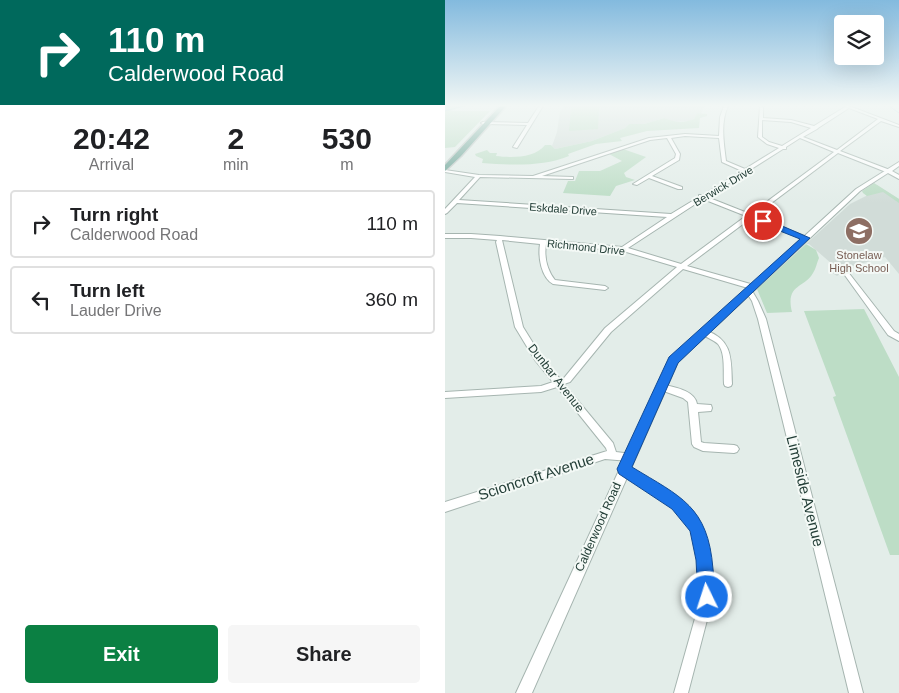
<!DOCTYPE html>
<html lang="en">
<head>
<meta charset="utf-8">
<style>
	body { margin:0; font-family:Arial,sans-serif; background:#f6f6f6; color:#202124; height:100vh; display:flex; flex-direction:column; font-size:19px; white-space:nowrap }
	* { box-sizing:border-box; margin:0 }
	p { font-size:16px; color:#757577 }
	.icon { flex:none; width:28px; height:28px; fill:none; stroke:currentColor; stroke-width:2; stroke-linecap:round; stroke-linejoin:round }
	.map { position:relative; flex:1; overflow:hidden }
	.details { display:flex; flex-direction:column; background:#fff; width:445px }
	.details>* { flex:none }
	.hud { background:#00695c; color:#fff; overflow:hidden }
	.controls { position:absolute; left:389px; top:15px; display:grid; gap:10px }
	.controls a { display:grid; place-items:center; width:50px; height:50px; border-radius:5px; background:#fff; box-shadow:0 5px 20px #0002; font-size:25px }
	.pin { position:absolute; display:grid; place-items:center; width:42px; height:42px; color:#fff; margin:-21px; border:2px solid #fff; border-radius:50%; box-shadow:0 1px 5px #0007 }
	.me { position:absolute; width:55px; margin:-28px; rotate:356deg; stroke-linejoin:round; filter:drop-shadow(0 0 4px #0008) }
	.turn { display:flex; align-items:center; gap:18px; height:105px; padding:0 25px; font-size:22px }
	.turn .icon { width:65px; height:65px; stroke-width:2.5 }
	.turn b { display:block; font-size:35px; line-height:42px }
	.eta { display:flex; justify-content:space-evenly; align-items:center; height:85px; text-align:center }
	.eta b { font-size:30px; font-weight:700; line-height:35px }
	.primary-button { display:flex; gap:10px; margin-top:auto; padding:10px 25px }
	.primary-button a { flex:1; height:58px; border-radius:5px; background:#0b8043; color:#fff; font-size:20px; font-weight:700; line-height:58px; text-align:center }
	.primary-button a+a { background:#f6f6f6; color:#202124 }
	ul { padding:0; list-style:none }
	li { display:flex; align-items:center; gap:15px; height:68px; margin:0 10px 8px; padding:0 15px; border:2px solid #e0e0e0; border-radius:5px }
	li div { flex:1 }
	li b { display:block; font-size:19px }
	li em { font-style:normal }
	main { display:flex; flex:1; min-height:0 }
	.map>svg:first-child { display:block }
	.built { fill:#d1dcd8 }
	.green { fill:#bdddc6 }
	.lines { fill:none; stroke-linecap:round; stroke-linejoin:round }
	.stream { stroke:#8dc4d0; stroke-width:1 }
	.minor-casing { stroke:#a6b5b0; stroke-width:2 }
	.tertiary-casing { stroke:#a6b5b0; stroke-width:2 }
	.primary-casing { stroke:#c1c9c7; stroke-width:3 }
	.minor { fill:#fff; fill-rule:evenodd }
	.tertiary { fill:#fff; fill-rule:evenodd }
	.primary { fill:#69a194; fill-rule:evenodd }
	.route { fill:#1a73e8; stroke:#114b97 }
	.labels { text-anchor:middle; stroke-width:4; stroke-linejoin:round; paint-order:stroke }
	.far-street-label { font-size:11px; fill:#233e37; stroke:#f4f9f6 }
	.far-education-label { font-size:11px; fill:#785e54; stroke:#f4f9f6 }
	.street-label { font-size:12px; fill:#233e37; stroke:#f4f9f6 }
	.near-street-label { font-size:15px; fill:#233e37; stroke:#f4f9f6 }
</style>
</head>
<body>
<main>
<section class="details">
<div class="hud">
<div class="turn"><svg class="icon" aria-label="right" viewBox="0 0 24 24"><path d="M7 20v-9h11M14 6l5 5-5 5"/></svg><div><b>110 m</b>Calderwood Road</div></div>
</div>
<div class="eta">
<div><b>20:42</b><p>Arrival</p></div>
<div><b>2</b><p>min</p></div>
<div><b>530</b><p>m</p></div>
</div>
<ul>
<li><svg class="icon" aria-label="right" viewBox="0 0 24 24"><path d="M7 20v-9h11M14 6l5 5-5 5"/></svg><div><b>Turn right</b><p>Calderwood Road</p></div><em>110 m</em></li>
<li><svg class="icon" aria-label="left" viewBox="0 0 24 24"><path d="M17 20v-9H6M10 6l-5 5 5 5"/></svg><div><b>Turn left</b><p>Lauder Drive</p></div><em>360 m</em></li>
</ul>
<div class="primary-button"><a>Exit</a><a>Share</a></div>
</section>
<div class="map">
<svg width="454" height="693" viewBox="0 0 454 693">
	<rect width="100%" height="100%" fill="#e3ede9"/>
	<path class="built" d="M120,106h140l-4,7h-4l-3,6 -5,2 -15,1 -10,-4 -20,6h-15l-4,4 -33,13 -37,8 -3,-3 5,-14 3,-21z
		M432,185l22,14v75l-14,-17 -36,10 -12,9 -8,-5 5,-5 -2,-2 -23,-20h-3l44,-40 16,-8z"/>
	<path class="green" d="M0,106h19l-14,5h40l-35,36 -10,1z
		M154,107l-1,22 -29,2 2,-23z
		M252,113l10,1v2l-7,2 -1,10 -52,3 -27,7 2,3 -26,3 -28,10 1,2c-27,11 -58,9 -87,7l1,-4 -7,-3 -1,-2 12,-4 3,3h7l-1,3c16,2 39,2 49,-11h6l4,4 37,-8 33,-13 4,-4h15l20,-6c11,4 17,6 30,1z
		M178,149l23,8 -22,16 2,4 9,3 -19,6 -6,10 -47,-3 5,-12h7l4,-10h21l22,-10 -13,-7z
		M429,183l25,16v4l-16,-11 -16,4 -4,-3 -1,-2z
		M361,244l10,6 3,8c-2,4 -3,11 -6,15 -8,15 -28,11 -21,39l-25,1 -10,-24z
		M419,309l35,68v178h-9l-57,-158 3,-1 -32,-85z"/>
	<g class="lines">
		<path class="stream" d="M444,106l10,7
			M0,111l19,-5"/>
		<defs>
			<path id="minor" d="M94,106h4l-26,42 -4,-1 14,-22 -44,-1 -2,-1 2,-1 45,1z
				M279,106h4c-8,17 -4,38 -2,55l19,8 34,-21 -12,-4 -9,-7 2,-31 3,1v11l28,2 23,6 31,-19 -1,-1h5l50,19v2l-18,-6 -41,30 50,19v2h-4l-48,-19 -84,63 53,21v2h-4l-52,-21 -64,48 67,19 1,2 -1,2h-3l7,12 8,18 97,374h-14l-91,-374 -6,-18 -7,-11 3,-2 -65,-19 -72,63 -41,50 -6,2 49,59 3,9 16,2 2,3 -2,3 -3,1 -24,-2 -160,53v-10l162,-51 -1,-3 -49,-61 -16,5 -96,6v-6l96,-6 12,-4 -18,-22 -20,-33 -19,-85 1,-2 -26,-2h-26v-4h26l29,2 122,11 45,-30 -210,-14 -10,10 -2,1v-5l30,-32 -30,-5v-2l34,5 54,1 116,-38 36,-4 34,2 1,-19zM404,108l29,11 -41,31 -34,-13 14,-8 1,-1zM317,120l29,2 20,6 -29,18 -13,-4 -7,-5zM240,136l34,2 3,24 20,9 -39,24h-4v2l-28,17 -212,-14 21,-23 91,2h2v-2l-31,-1 108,-36 17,-2 9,16 -1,4 -42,26 4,1 12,-7 29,11h4v-2l-30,-11 27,-16 1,-6 -9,-16zM355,138l34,14 -84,62 -43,-17 76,-48h3v-2zM258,199l43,17 -65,48 -53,-16zM57,240l38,4c-2,13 1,33 13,40l52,6 3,-2 -3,-2 -50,-6c-8,-10 -11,-23 -9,-36l77,7 54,16 -72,61 -41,50 -4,1 -19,-23 -18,-29z
				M401,271l2,1 46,59 5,3v7l-11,-6 -44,-61 -1,-1z
				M260,330c28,10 26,28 27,54l-1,2 -3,1 -3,-1 -1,-2c-1,-12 2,-30 -6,-40 -5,-5 -12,-6 -17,-11l1,-2z
				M216,384c12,3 34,6 36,20l14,1 1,3 -1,3 -13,1 3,30 3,1 30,2 3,1 2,3 -2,3 -3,1 -31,-2 -9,-4 -2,-3 -4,-42 -5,-4 -25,-9 -1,-2 1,-2z
				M179,464l58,36 19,24 1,4 7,32 4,37 -25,96h-14l27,-96 -2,-37 -7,-30 -18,-22 -53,-36 -2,-3 2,-3z"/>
			<path id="tertiary" d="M454,162v4l-7,5 7,4v4l-11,-6 -28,18 -182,171 -146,331h-16l155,-335 185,-169z"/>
			<path id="primary" d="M55,106h6l-45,50 -16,15v-6z"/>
		</defs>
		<use href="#minor" class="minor-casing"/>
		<use href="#tertiary" class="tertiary-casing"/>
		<use href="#primary" class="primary-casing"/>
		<use href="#minor" class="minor"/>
		<use href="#tertiary" class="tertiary"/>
		<use href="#primary" class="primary"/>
	</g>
	<linearGradient id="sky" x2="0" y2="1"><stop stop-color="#83bade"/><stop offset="0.52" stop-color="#f2f7f5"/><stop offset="1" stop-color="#f2f7f5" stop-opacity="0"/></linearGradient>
	<rect width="454" height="203" fill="url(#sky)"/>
	<path class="route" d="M315,219h6l44,19 -132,125 -46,104c49,30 76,39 81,102 1,11 4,23 0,34l-6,2 -6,-2 -3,-6 -2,-37 -6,-29 -18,-22 -53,-35 -2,-5 52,-112 131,-118 -40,-16z"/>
	<defs>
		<symbol id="school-disc" viewBox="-11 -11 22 22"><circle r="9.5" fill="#8d6e63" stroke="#f4f9f6"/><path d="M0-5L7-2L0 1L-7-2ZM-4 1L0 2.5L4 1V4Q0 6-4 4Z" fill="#fff"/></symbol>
	</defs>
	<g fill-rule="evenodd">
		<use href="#school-disc" x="398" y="215" width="32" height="32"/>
	</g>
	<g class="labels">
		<g class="far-street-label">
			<text transform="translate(278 186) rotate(-31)" y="4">Berwick Drive</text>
			<text transform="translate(118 209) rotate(4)" y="4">Eskdale Drive</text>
			<text transform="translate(141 247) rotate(6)" y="4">Richmond Drive</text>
		</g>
		<g class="far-education-label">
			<text x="414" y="259">Stonelaw<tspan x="414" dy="13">High School</tspan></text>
		</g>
		<g class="street-label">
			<text transform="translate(111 378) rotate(52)" y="4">Dunbar Avenue</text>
			<text transform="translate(153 527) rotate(-66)" y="4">Calderwood Road</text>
		</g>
		<g class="near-street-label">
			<text transform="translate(91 477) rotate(-18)" y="5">Scioncroft Avenue</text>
			<text transform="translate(360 491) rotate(76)" y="5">Limeside Avenue</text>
		</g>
	</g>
</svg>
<div class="controls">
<a><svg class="icon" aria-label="layers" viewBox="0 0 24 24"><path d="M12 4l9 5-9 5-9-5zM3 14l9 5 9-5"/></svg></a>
</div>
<div class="pin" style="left:318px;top:221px;background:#d93025"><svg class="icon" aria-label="arrive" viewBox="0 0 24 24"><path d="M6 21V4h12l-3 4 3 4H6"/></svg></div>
<svg class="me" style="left:262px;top:597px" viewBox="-20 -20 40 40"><circle r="17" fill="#1a73e8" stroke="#fff" stroke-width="3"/><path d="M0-11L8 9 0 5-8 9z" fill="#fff"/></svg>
</div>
</main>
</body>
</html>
